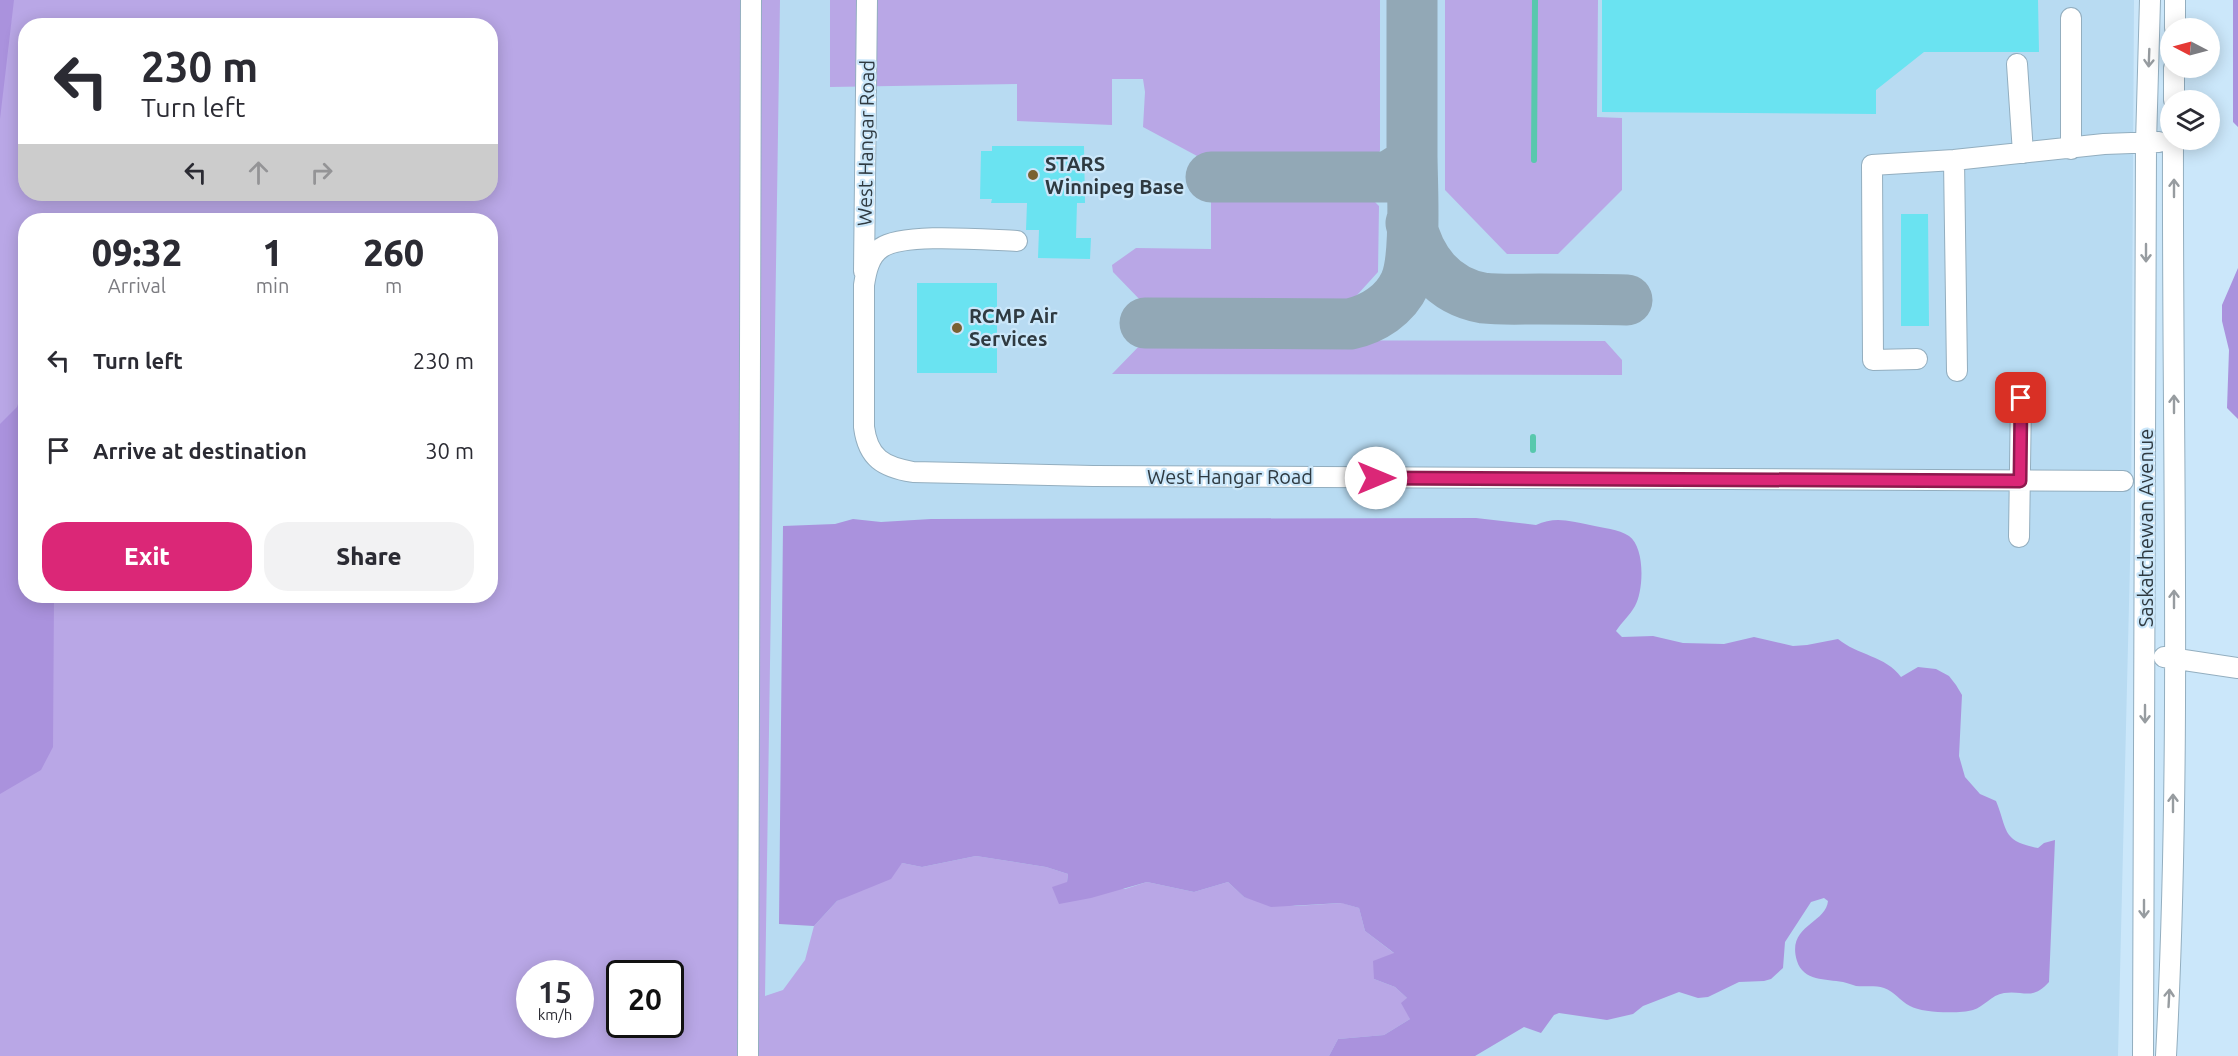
<!DOCTYPE html>
<html lang="en">
<head>
<meta charset="utf-8">
<style>
	body { margin:0; font-family:Ubuntu,sans-serif; background:#f2f2f3; color:#2b2b33; height:100vh; display:flex; flex-direction:column; font-size:22px; white-space:nowrap }
	* { box-sizing:border-box; margin:0 }
	p { font-size:20px; color:#7c7c81 }
	.icon { flex:none; width:33px; height:33px; fill:none; stroke:currentColor; stroke-width:2; stroke-linecap:round; stroke-linejoin:round }
	.map { position:relative; flex:1; overflow:hidden }
	.drawer { position:absolute; left:18px; top:213px; width:480px; height:390px; display:flex; flex-direction:column; background:#fff; border-radius:24px; box-shadow:0 3px 15px #0003 }
	.drawer>* { flex:none }
	.top-card { position:absolute; left:18px; top:18px; width:480px; height:183px; border-radius:24px; box-shadow:0 3px 15px #0003; background:#fff; color:#2b2b33; overflow:hidden }
	.needle { width:39px; rotate:276deg }
	.fabs { position:absolute; left:2160px; top:18px; display:grid; gap:12px }
	.fabs a { display:grid; place-items:center; width:60px; height:60px; border-radius:50%; background:#fff; box-shadow:0 3px 15px #0003; font-size:30px }
	.speed { position:absolute; left:516px; top:960px; display:flex; gap:12px; font-size:30px; font-weight:700; text-align:center }
	.speed>* { display:grid; place-content:center; width:78px; height:78px; border-radius:50%; background:#fff; box-shadow:0 3px 15px #0003; line-height:1 }
	.speed small { font-size:15px; font-weight:400 }
	.speed .limit { border:3px solid #111; border-radius:9px; background:#fff; color:#111 }
	.pin { position:absolute; display:grid; place-items:center; width:51px; height:51px; color:#fff; margin:-26px; border-radius:12px; box-shadow:0 3px 9px #0006 }
	.me { position:absolute; width:66px; margin:-33px; rotate:90deg; stroke-linejoin:round; filter:drop-shadow(0 0 4px #0008) }
	.turn { display:flex; align-items:center; gap:21px; height:126px; padding:0 24px; font-size:27px }
	.turn .icon { width:78px; height:78px; stroke-width:2.5 }
	.turn b { display:block; font-size:42px; line-height:51px }
	.lanes { display:flex; align-items:center; height:57px; padding:0 24px; background:#0003; justify-content:center; gap:30px; direction:ltr }
	.lanes .off { opacity:.35 }
	.eta { display:flex; justify-content:space-evenly; align-items:center; height:102px; text-align:center }
	.eta b { font-size:36px; font-weight:800; line-height:42px }
	.primary-button { display:flex; gap:12px; margin-top:auto; padding:12px 24px }
	.primary-button a { flex:1; height:69px; border-radius:24px; background:#db2777; color:#fff; font-size:24px; font-weight:800; line-height:69px; text-align:center }
	.primary-button a+a { background:#f2f2f3; color:#2b2b33 }
	ul { padding:0; list-style:none }
	li { display:flex; align-items:center; gap:18px; height:90px; padding:0 24px }
	li div { flex:1 }
	li b { display:block; font-size:22px }
	li em { font-style:normal }
	.map>svg:first-child { display:block }
	.built { fill:#b8dbf2; fill-rule:evenodd }
	.green { fill:#b9a7e6; fill-rule:evenodd }
	.forest { fill:#aa92dd }
	.lines { fill:none; stroke-linecap:round; stroke-linejoin:round }
	.stream { stroke:#58c8ad; stroke-width:6 }
	.taxiway { stroke:#92a8b6; stroke-width:51 }
	.building { fill:#6ae3f1 }
	.minor-casing { stroke:#93aebf; stroke-width:22 }
	.minor { stroke:#fff; stroke-width:20 }
	.oneway { stroke:#979ca0 }
	.route-casing { stroke:#8e194d; stroke-width:15 }
	.route { stroke:#db2777; stroke-width:10 }
	.poi-dot { fill:#7a6232; stroke:#cbe7fa; stroke-width:2 }
	.labels { text-anchor:middle; stroke-width:4.5; stroke-linejoin:round; paint-order:stroke }
	.street-label { font-size:20px; fill:#2f3a41; stroke:#cbe7fa }
	.poi-label { font-size:20px; font-weight:bold; fill:#2f3a41; stroke:#cbe7fa; text-anchor:start }
</style>
</head>
<body>
<div class="map">
<svg width="2238" height="1056" viewBox="0 0 2238 1056">
	<rect width="100%" height="100%" fill="#cbe7fa"/>
	<path class="built" d="M0,0h2134l-3,522 -13,534h-2118zM26,26h464v168h-464zM26,220h464v376h-464zM530,974h50v50h-50zM620,974h50v50h-50z"/>
	<path class="green" d="M0,0h780l-15,996 18,-6 22,-30 9,-34 23,-25 22,-11 43,-27 20,4 54,-11 70,11 22,7 -1,8 58,7 22,-7 47,10 34,-10 16,15 51,9 47,-3 17,5 6,23 30,23 -21,25 21,8 12,11 3,21 -26,16 -46,4 -9,17h-1329zM26,26h464v168h-464zM26,220h464v376h-464zM530,974h50v50h-50zM620,974h50v50h-50z
		M830,0h550v151l-16,14 -152,-1 -69,-37 2,-35 -2,-13h-31v46l-95,-4v-37l-187,3z
		M1445,0h153l-1,117 25,1v72l-64,64h-51l-62,-64z
		M1211,190l153,1 15,15 -1,66 -30,33h-203l-32,-33 -1,-7 24,-17 75,1z
		M1145,340l460,1 17,19v15l-510,-1z"/>
	<path class="forest" d="M0,0h14l-14,119z
		M2233,0h5v127l-5,-5z
		M2238,268v151l-11,-11 2,-58 -7,-29v-16z
		M25,390l1,206h28l-1,151 -12,23 -41,24v-370l17,-17 5,-15z
		M1476,518l60,7c18,-9 35,-4 54,0 12,3 29,4 39,11 16,11 15,54 6,70 -5,9 -13,16 -19,25l6,6 31,-1 30,7 41,1 30,-7 39,9 14,-1 31,-6c19,16 48,17 63,38l17,-10 18,2 13,7 7,9 6,10 -3,61 6,21 15,17 16,7c12,29 5,40 42,47l6,-5 11,-3 -6,142c-17,19 -25,8 -45,11 -13,2 -20,14 -31,17 -14,4 -51,3 -63,-4 -10,-5 -16,-15 -26,-18 -9,-3 -19,-1 -28,-2 -4,-1 -8,-3 -13,-4 -17,-3 -40,-1 -46,-21 -11,-36 29,-37 31,-60l-4,-3 -13,4 -26,40 -2,26 -12,11 -7,2 -25,1 -31,15 -10,1 -19,-6 -36,14 -10,8 -26,6 -48,-7 -5,2 -13,18 -17,-6 -49,29h-146l9,-17 46,-4 26,-16 -9,-16 6,-5 -12,-11 -21,-8 -1,-18 21,-8 -29,-22 -6,-23 -18,-5 -70,4 -27,-10 -16,-15 -34,10 -47,-10 -56,16 -32,6 -7,-17 15,-5 1,-8 -22,-7 -70,-11 -54,11 -20,-4 -11,16 -54,22 -23,25 -35,-2 4,-398 52,-2 18,-5 28,3 50,-3z"/>
	<g class="lines">
		<path class="stream" d="M1534,160l1,-160
			M1533,450v-13"/>
		<path class="taxiway" d="M1412,153v-153
			M1411,223c8,37 32,68 72,75 18,2 37,1 56,1 29,0 58,0 88,1
			M1145,323l205,1c23,-5 45,-19 55,-41 12,-26 7,-98 7,-130l-5,12 -19,12h-177"/>
	</g>
	<path class="building" d="M1602,0h436l1,52h-115l-48,38v24l-274,-2z
		M992,146h92l1,57h-8l-1,35h15l-1,21 -52,-1 1,-28h-13l1,-27h-36l1,-4h-12l1,-48h11z
		M1901,214h27l1,112h-28z
		M917,283h80v90h-80z"/>
	<g class="lines">
		<defs>
			<path id="minor" d="M2071,18v131
				M2175,28v-28
				M2017,64l6,89
				M2174,100v-32
				M1954,160l3,211
				M1017,241c-30,-1 -114,-9 -136,7 -12,8 -15,24 -17,37v142c4,31 19,40 49,45l180,4 1030,5
				M864,271l3,-271
				M1917,359l-44,1 -1,-195 82,-5 150,-16 55,-2
				M2019,537l2,-139
				M2164,657l74,11
				M748,1056l3,-1056
				M2143,1056l3,-913 4,-143
				M2166,1056c16,-305 6,-611 7,-916"/>
		</defs>
		<use href="#minor" class="minor-casing"/>
		<use href="#minor" class="minor"/>
	</g>
	<defs><path id="oneway-shaft" d="M-6 0H5M1.5-3L5.5 0L1.5 3" fill="none" stroke-width="1.6" stroke-linecap="round" stroke-linejoin="round" transform="scale(1.5)"/></defs>
	<g class="oneway">
		<use href="#oneway-shaft" transform="translate(2149 58) rotate(92)"/>
		<use href="#oneway-shaft" transform="translate(2174 188) rotate(-90)"/>
		<use href="#oneway-shaft" transform="translate(2146 253) rotate(90)"/>
		<use href="#oneway-shaft" transform="translate(2174 404) rotate(-90)"/>
		<use href="#oneway-shaft" transform="translate(2174 599) rotate(-90)"/>
		<use href="#oneway-shaft" transform="translate(2145 714) rotate(90)"/>
		<use href="#oneway-shaft" transform="translate(2173 803) rotate(-90)"/>
		<use href="#oneway-shaft" transform="translate(2144 909) rotate(90)"/>
		<use href="#oneway-shaft" transform="translate(2169 998) rotate(-87)"/>
	</g>
	<g class="lines">
		<defs>
			<path id="route" d="M1376,478l644,3 1,-83"/>
		</defs>
		<use href="#route" class="route-casing"/>
		<use href="#route" class="route"/>
	</g>
	<g class="poi-dot">
		<circle cx="1033" cy="175" r="6"/>
		<circle cx="957" cy="328" r="6"/>
	</g>
	<g class="labels">
		<g class="street-label">
			<text transform="translate(866 143) rotate(-89)" y="7">West Hangar Road</text>
			<text x="1230" y="484">West Hangar Road</text>
			<text transform="translate(2146 528) rotate(-90)" y="7">Saskatchewan Avenue</text>
		</g>
		<g class="poi-label">
			<text x="1045" y="171">STARS<tspan x="1045" dy="23">Winnipeg Base</tspan></text>
			<text x="969" y="323">RCMP Air<tspan x="969" dy="23">Services</tspan></text>
		</g>
	</g>
</svg>
<div class="fabs">
<a><svg class="needle" viewBox="-14 -14 28 28"><path d="M0-13l5 13h-10z" fill="#e53935"/><path d="M0 13l5-13h-10z" fill="#7c7c81"/></svg></a>
<a><svg class="icon" aria-label="layers" viewBox="0 0 24 24"><path d="M12 4l9 5-9 5-9-5zM3 14l9 5 9-5"/></svg></a>
</div>
<div class="speed"><div>15<small>km/h</small></div><div class="limit">20</div></div>
<div class="pin" style="left:2021px;top:398px;background:#d93025"><svg class="icon" aria-label="arrive" viewBox="0 0 24 24"><path d="M6 21V4h12l-3 4 3 4H6"/></svg></div>
<svg class="me" style="left:1376px;top:478px" viewBox="-20 -20 40 40"><circle r="19" fill="#fff"/><path d="M0-13L10 11 0 6-10 11z" fill="#db2777"/></svg>
<div class="top-card">
<div class="turn"><svg class="icon" aria-label="left" viewBox="0 0 24 24"><path d="M17 20v-9H6M10 6l-5 5 5 5"/></svg><div><b>230 m</b>Turn left</div></div>
<div class="lanes"><svg class="icon" aria-label="left" viewBox="0 0 24 24"><path d="M17 20v-9H6M10 6l-5 5 5 5"/></svg><svg class="icon off" aria-label="ahead" viewBox="0 0 24 24"><path d="M12 20V5M6 11l6-6 6 6"/></svg><svg class="icon off" aria-label="right" viewBox="0 0 24 24"><path d="M7 20v-9h11M14 6l5 5-5 5"/></svg></div>
</div>
<section class="drawer">
<div class="eta">
<div><b>09:32</b><p>Arrival</p></div>
<div><b>1</b><p>min</p></div>
<div><b>260</b><p>m</p></div>
</div>
<ul>
<li><svg class="icon" aria-label="left" viewBox="0 0 24 24"><path d="M17 20v-9H6M10 6l-5 5 5 5"/></svg><div><b>Turn left</b></div><em>230 m</em></li>
<li><svg class="icon" aria-label="arrive" viewBox="0 0 24 24"><path d="M6 21V4h12l-3 4 3 4H6"/></svg><div><b>Arrive at destination</b></div><em>30 m</em></li>
</ul>
<div class="primary-button"><a>Exit</a><a>Share</a></div>
</section>
</div>
</body>
</html>
